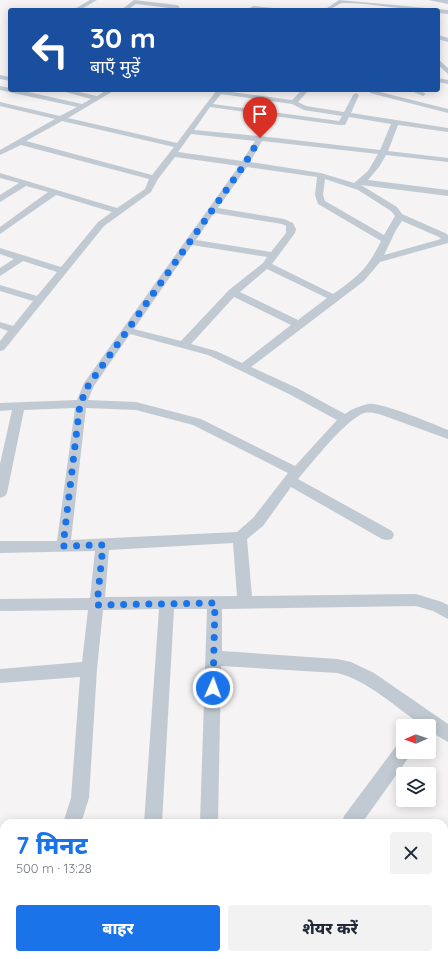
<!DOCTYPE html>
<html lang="hi">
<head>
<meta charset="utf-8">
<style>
	body { margin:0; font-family:Quicksand,"Noto Sans Devanagari",sans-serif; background:#f2f2f3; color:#1f2937; height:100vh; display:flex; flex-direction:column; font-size:15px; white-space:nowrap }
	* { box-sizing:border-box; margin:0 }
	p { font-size:13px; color:#747a83 }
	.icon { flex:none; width:22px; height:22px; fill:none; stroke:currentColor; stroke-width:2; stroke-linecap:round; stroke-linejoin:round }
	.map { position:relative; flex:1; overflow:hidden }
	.drawer { position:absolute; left:0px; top:819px; width:448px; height:140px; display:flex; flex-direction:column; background:#fff; border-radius:12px 12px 0 0; box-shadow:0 2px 10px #0003 }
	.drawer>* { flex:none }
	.banner { position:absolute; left:8px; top:8px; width:432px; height:84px; border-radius:4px; box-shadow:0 2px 10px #0003; background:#1a4fa0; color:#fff; overflow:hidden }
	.needle { width:26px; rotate:268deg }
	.fabs { position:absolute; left:396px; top:719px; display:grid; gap:8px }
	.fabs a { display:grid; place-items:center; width:40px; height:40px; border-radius:4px; background:#fff; box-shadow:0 2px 10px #0003; font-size:20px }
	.pin { position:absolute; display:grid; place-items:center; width:34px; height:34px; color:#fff; margin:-41px -17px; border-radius:50% 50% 50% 0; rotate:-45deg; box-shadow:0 0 4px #0007 }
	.pin .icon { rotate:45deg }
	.me { position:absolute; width:44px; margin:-22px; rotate:2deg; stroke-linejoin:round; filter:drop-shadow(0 0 3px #0008) }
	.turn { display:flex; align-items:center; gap:14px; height:84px; padding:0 16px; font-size:18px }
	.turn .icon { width:52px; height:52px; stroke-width:2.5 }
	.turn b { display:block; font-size:28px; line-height:34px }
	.round { display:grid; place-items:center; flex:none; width:42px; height:42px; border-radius:4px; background:#f2f2f3 }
	.head { display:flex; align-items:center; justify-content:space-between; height:68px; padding:0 16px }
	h1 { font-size:24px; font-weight:800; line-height:30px; color:#1a73e8 }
	.cta { display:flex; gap:8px; margin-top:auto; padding:8px 16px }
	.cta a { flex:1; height:46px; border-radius:4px; background:#1a73e8; color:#fff; font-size:16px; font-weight:800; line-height:46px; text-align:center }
	.cta a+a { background:#f2f2f3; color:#1f2937 }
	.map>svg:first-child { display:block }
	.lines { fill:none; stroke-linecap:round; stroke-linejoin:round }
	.minor { fill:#c1cad2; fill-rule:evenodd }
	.route { stroke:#1a73e8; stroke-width:7; stroke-dasharray:0 12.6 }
</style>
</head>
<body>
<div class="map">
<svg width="448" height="959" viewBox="0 0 448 959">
	<rect width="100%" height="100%" fill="#f5f3f3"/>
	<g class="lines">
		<path class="minor" d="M90,0h7l-17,10h-7z
			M134,0l43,5 3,2 -3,2 -41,-5 -9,6h-6z
			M339,0l87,8 3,2c-29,0 -57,-7 -85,-7 -7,0 -10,7 -20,7z
			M428,0h20v4z
			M253,6l20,2 3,2 -25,-1 -1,-1z
			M438,9l10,1v4l-10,-1v-3h-2z
			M438,35l10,3v4l-10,-3z
			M438,59l10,9v6l-10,-9z
			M0,75l10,2v4l-10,-2z
			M438,78l10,2v4l-10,-2z
			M0,86l10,2v2h9l63,14 9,-5 -33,-9h12l27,6 10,-6h8l-47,28 109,25 29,-39 11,-14 75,10 10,-10h7l-11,12 8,4 38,6 9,-17 3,-2 3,2 -8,18 97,15v4l-50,-7 -10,26 60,7v4l-62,-7 -7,12 -11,13 80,10v6l-87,-11 36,22 5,7 43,19 3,2v8l-68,19 -16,19 -113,86 46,21 48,26c7,-5 14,-8 23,-10 14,-2 64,20 80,26v9l-69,-25c-5,-1 -10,-2 -15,-1 -19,7 -52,50 -66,66l94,52 2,4 -2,4 -5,1 -5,-1 -91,-52 -28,39 -16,13 5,57 164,-2 26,8 6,3v14l-15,-8 -17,-5 -194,3v42l115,8 14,3 23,11 74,51v18l-19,-11v-5h-6c-25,-17 -57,-47 -86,-53l-116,-7 -3,157h-18l7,-214h-33l-12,214h-18l15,-214 -56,1 -6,59 -8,129 -8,25h-18l8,-25 9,-121 -80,6v-14l82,-7 6,-52 -88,1v-12l90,-1 5,-47 -95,2v-12h57l18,-133 -51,2 -17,83 -2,3 -5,2v-34l12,-54 -12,1v-8l77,-3 7,-17 155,-217 -64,-9 -17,22 -7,13 -47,34 -100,124 -4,1v-10l8,-10 -8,-3v-6l13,4 20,-25 -33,-10v-6l37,11 20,-24 -34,-11 -23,15v-8l14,-9 -14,-5v-6l61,19 37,-45 14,-10 -56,-17 -56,39v-7l48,-35 -22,-6 -26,16v-7l19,-12 -19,-5v-5l117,35 28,-19 4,-10 -128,-34 -21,10v-5l55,-31 -55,-13v-4l60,14 17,-9 -77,-17zM221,94l71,10 12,6 38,6 -3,5 -126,-17zM210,107l129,18h6l4,-8 42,7 -11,26 -120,-14 -66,-6zM62,121l112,26 -22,28 -126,-34zM191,134l64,7 -13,20 -64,-9zM262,141l116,13 -10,17 -14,12 -33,-10 -71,-11zM247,167l70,10 -2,18 3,9 63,37c-13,27 -23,36 -48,53l-61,-30 23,-31 1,-4 -3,-6 -9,-4 -66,-11zM325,179l33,11 33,21 4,5 -11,19 -59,-34 -2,-6zM214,213l68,11 4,2v7l-15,19 -75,-12zM402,221l37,16 2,2 -57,16 12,-25zM192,245l75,12 -4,6 -34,27 -48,51 -47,-12zM267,269l60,29 -29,22 -58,-28zM234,297l57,28 -49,38 -26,-12 -25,-7zM130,334l78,21 81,39 48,26 -42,46 -94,-47 -65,-17 -48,-2 6,-14zM86,408l50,2 57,15 95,48 -35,45 -16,14 -166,8zM233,543l4,53 -132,1 4,-47z
			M372,90l76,19v4l-78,-20v-2z
			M409,90h9l8,4 -3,2z
			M403,743v9h8l-2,5 -47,66h-20l2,-7 53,-71z
			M4,840v18l-4,1v-18z
			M448,897v27l-4,2v-27z
			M444,937l4,1v21l-10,-4h6z
			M245,955h22l-1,4h-22z
			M415,955h21l-1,4h-21z"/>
	</g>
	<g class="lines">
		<path class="route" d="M213,688l2,-85 -118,2 6,-60 -40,1 17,-142 8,-18 156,-221 16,-27"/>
	</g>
</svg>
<div class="fabs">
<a><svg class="needle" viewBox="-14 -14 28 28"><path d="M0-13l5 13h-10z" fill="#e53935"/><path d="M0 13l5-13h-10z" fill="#747a83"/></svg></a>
<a><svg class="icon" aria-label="layers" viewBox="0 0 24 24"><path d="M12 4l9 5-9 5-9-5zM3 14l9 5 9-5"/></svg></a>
</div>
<div class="pin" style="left:260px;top:138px;background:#d93025"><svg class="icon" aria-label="arrive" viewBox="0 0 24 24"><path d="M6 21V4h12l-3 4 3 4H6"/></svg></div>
<svg class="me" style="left:213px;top:688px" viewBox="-20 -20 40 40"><circle r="17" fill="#1a73e8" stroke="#fff" stroke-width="3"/><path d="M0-11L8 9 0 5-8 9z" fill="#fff"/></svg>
<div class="banner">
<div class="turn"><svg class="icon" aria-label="left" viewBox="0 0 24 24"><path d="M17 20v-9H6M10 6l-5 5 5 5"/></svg><div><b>30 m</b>बाएँ मुड़ें</div></div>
</div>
<section class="drawer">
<div class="head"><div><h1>7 मिनट</h1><p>500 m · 13:28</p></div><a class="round"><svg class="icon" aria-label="close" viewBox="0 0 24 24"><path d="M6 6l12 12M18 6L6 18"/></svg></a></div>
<div class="cta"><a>बाहर</a><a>शेयर करें</a></div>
</section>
</div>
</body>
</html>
